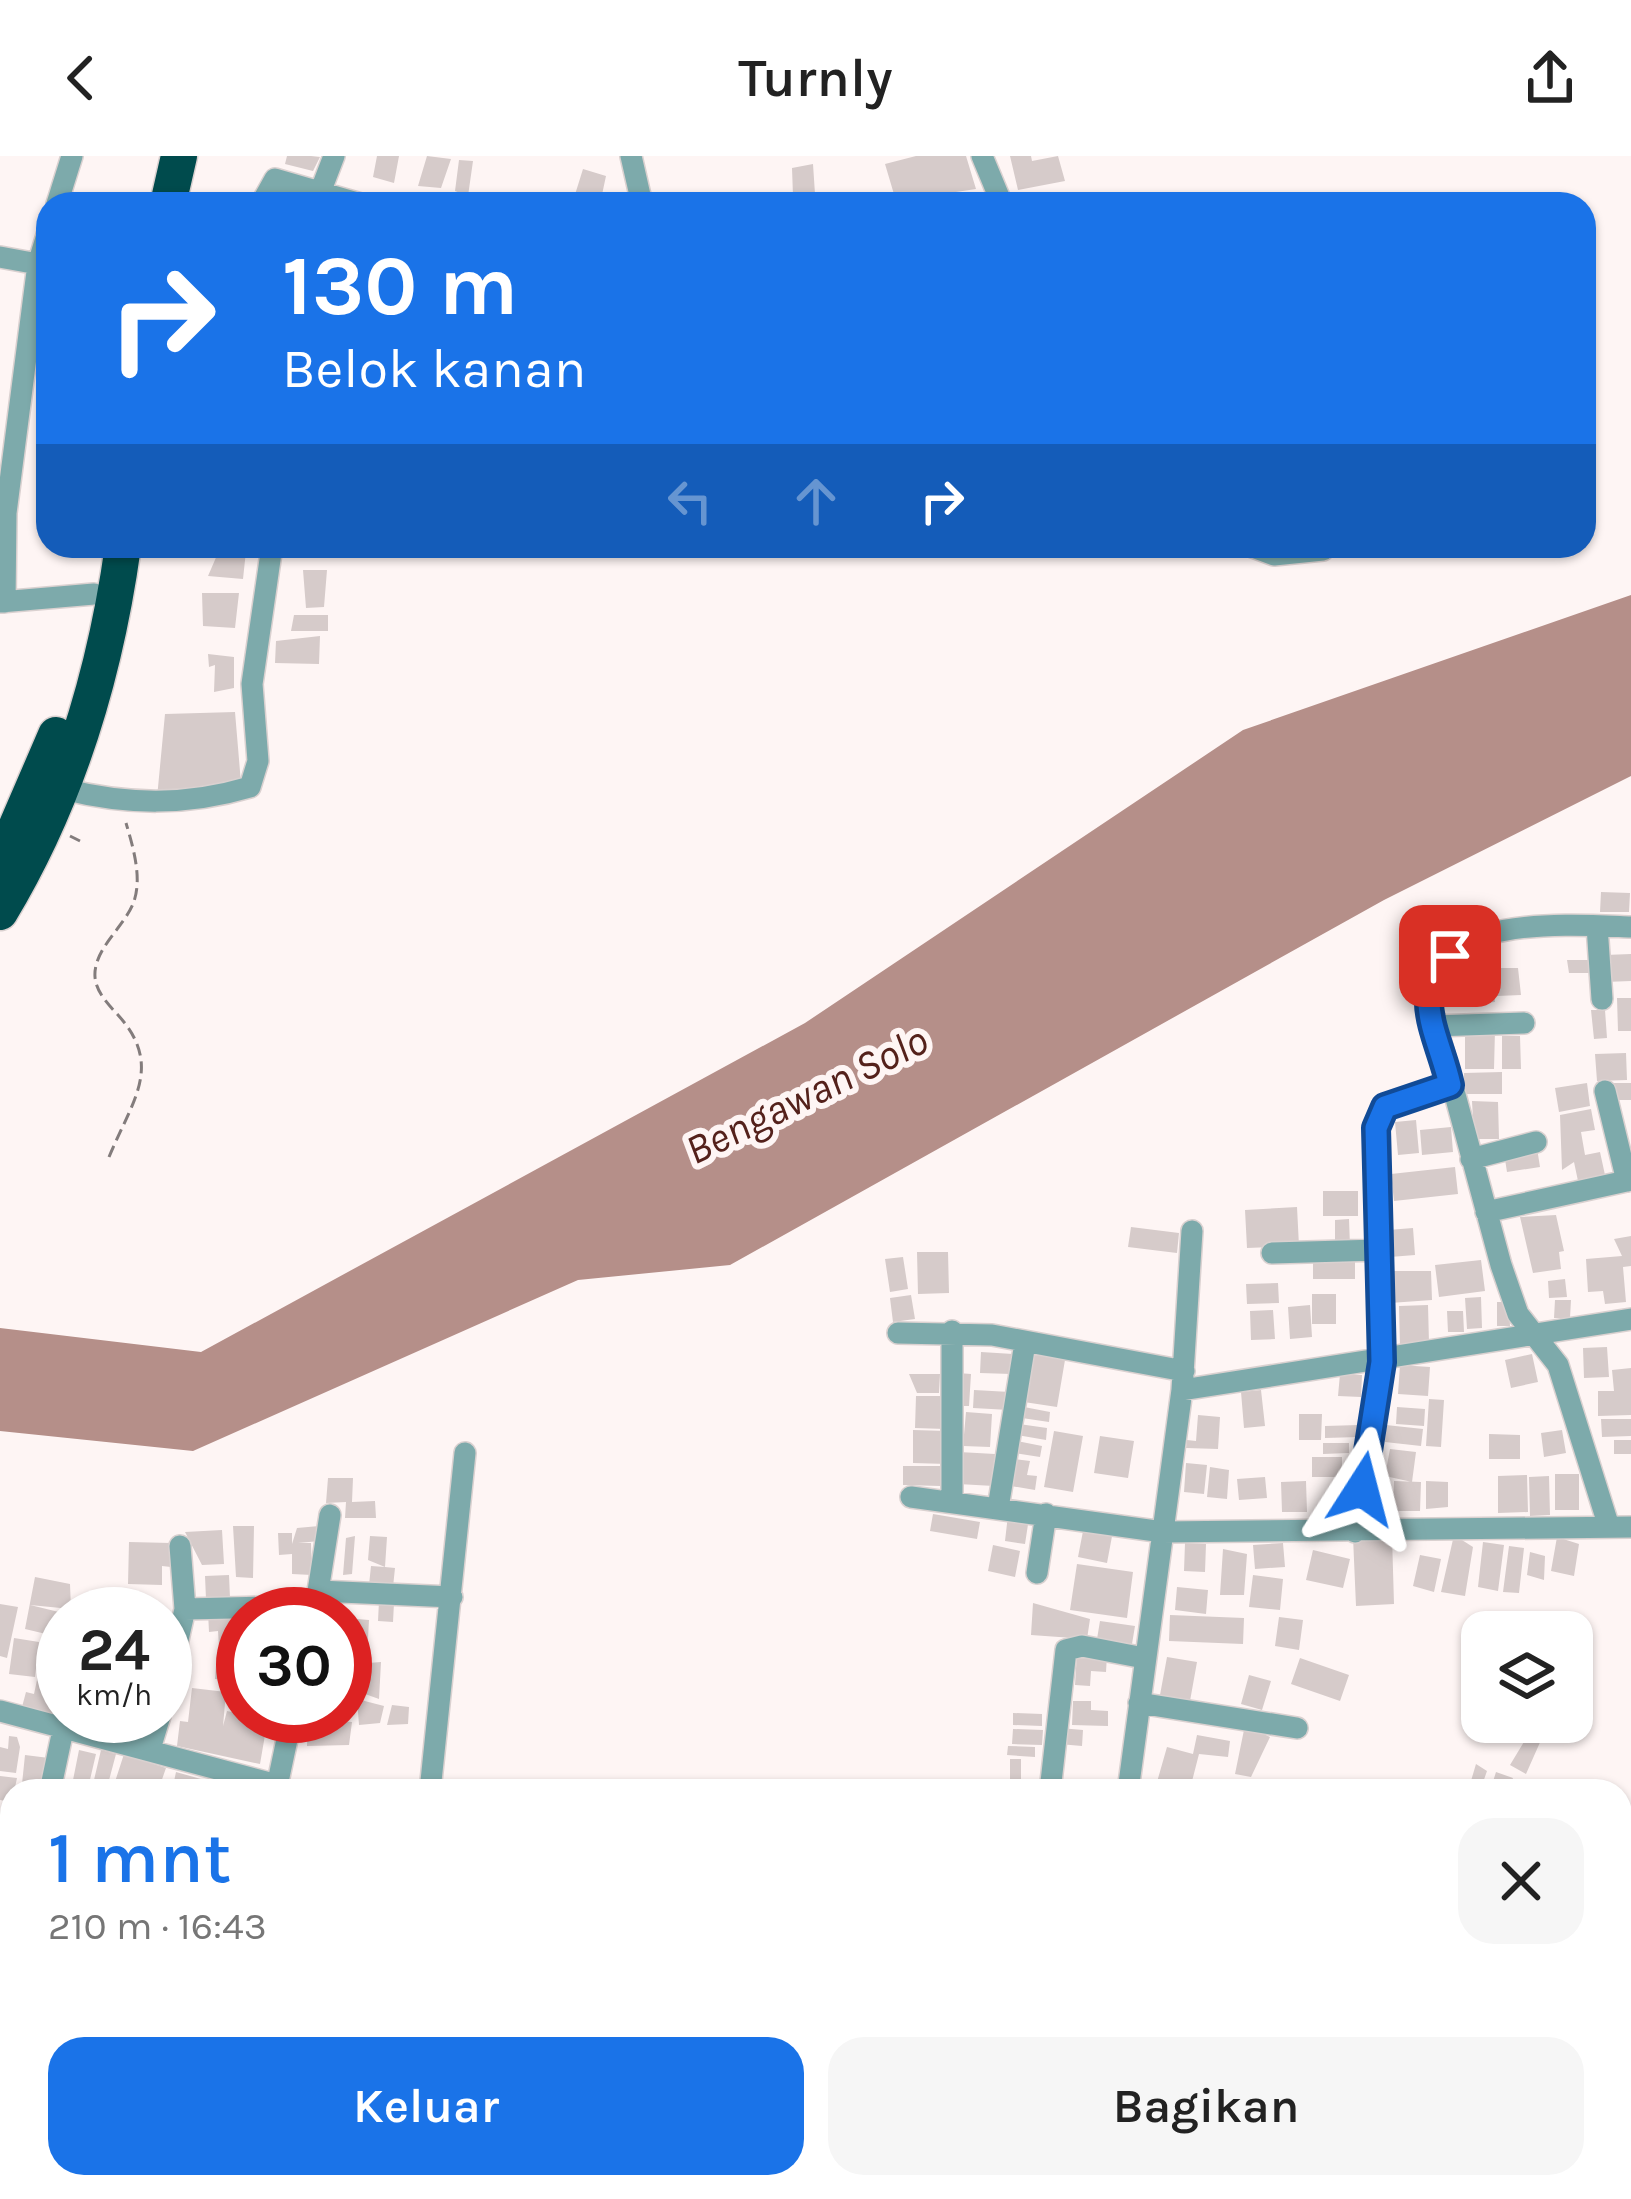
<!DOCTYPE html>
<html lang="id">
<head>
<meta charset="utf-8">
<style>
	body { margin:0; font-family:Karla,sans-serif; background:#f6f6f6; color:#222; height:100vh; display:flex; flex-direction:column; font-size:45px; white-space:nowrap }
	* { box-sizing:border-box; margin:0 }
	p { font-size:39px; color:#767676 }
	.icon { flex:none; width:66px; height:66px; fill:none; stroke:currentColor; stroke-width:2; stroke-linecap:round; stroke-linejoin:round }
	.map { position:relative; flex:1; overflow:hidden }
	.drawer { position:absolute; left:0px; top:1623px; width:1632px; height:420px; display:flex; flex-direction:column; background:#fff; border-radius:36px 36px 0 0; box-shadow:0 3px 9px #0004 }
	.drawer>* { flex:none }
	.top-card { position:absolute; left:36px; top:36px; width:1560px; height:366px; border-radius:36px; box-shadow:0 3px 9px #0004; background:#1a73e8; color:#fff; overflow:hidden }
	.buttons { position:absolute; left:1461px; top:1455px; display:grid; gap:24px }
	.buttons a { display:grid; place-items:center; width:132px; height:132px; border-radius:24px; background:#fff; box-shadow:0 3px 9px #0004; font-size:60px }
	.speed { position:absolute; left:36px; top:1431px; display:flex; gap:24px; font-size:60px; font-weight:700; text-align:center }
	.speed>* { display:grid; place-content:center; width:156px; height:156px; border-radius:50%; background:#fff; box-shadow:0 3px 9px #0004; line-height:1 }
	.speed small { font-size:30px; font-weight:400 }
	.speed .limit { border:18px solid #d22; background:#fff; color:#111 }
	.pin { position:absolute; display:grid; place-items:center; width:102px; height:102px; color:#fff; margin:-51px; border-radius:24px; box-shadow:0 6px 18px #0006 }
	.me { position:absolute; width:132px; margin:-66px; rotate:9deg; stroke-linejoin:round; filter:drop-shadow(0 0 9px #0008) }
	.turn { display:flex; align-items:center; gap:42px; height:252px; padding:0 48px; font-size:54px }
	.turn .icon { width:156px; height:156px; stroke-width:2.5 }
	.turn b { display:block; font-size:84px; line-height:102px }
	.lanes { display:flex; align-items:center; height:114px; padding:0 48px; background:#0003; justify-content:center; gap:60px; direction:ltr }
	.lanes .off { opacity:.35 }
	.round { display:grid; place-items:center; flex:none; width:126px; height:126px; border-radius:36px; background:#f6f6f6 }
	.overview { display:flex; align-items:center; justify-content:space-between; height:204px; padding:0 48px }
	h1 { font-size:72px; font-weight:600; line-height:90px; color:#1a73e8 }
	.primary-button { display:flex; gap:24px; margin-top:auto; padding:24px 48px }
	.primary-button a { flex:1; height:138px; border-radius:36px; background:#1a73e8; color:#fff; font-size:48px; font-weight:600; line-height:138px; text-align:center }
	.primary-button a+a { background:#f6f6f6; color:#222 }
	header { display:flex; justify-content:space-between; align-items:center; height:156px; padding:0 48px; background:#fff; font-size:54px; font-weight:600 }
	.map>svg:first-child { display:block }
	.water { fill:#b58f89 }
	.building { fill:#d6cbca }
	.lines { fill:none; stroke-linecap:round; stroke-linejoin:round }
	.street-casing { stroke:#dad1d0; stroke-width:24 }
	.highway-casing { stroke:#dad1d0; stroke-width:39 }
	.path { stroke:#837c7c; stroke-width:3; stroke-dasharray:12 6; stroke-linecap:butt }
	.street { stroke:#7daaab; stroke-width:21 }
	.highway { stroke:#004b4d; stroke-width:36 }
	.route-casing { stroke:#114b97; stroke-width:30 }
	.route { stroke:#1a73e8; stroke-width:21 }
	.labels { text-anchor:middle; stroke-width:12; stroke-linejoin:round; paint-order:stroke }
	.water-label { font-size:42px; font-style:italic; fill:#54211b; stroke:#fef5f4 }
</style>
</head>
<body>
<header><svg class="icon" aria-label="back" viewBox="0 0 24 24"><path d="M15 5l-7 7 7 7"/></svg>Turnly<svg class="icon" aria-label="share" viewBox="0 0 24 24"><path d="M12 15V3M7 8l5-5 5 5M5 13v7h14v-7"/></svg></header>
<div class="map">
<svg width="1631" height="2043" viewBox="0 0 1631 2043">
	<rect width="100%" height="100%" fill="#fef5f4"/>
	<path class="water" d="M1631,439v181l-247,124 -654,365 -152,15 -385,171 -193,-20v-103l201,24 604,-329 438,-293z"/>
	<path class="building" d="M287,0h24l9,1 -7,14 -28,-7z
		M377,0h22l-5,27 -21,-6z
		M427,0l24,3 -10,29 -23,-2z
		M916,0h50l10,33 -80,12 -11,-37z
		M1010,0h21l1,5 26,-5 7,25 -47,9z
		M459,4l14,1 -5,35 -13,-5z
		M813,8l2,30 -22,2 -1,-28z
		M583,13l23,7 -6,28 -27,-3z
		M221,390l25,5 -3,28 -35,-3z
		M303,414h24l-3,37 -18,1z
		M202,437h37l-4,35 -32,-2z
		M294,459h34v16h-37z
		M320,480l-1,28 -44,-1 1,-22z
		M208,498l26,3v31l-20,4 1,-27 -6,2z
		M235,556l6,71 -84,15 8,-84z
		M1601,736l29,1 -1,19h-29z
		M1631,798v27l-26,1v-27z
		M1567,804h30l1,13h-29z
		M1495,812h23l3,27 -24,1z
		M1491,814l4,32 -22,2 -5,-32z
		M1617,842h14v33h-13z
		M1591,854h14l2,28 -13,1z
		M1465,872l30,2 -1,39h-29z
		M1502,880h18l1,33h-19z
		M1626,897l1,27 -30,1 -2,-27z
		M1502,916v22h-38v-21z
		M1587,927l3,23 -31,6 -4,-24z
		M1610,927h21v17h-19z
		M1472,945l26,1 1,37h-25z
		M1591,953l4,21 -14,2 4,23 15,-3 5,23 -27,6 -4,-19 -12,8 -2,-55z
		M1416,964l3,33 -21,2 -3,-33z
		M1451,971l2,25 -31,3 -2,-25z
		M1537,992l3,19 -33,5 -3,-19z
		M1455,1011l3,27 -64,7 -3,-27z
		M1323,1035h35v25h-35z
		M1297,1051l2,39 -52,2 -2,-38z
		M1556,1059l8,36 -5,1 2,17 -28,4 -13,-56z
		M1349,1063l1,27h-15v-26z
		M1131,1071l48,6 -2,20 -49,-6z
		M1413,1072l2,27 -25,2 -2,-27z
		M1631,1080v30l-8,1 3,35 -21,2 -2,-13 -15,1 -2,-33 36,-3 -8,-17z
		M917,1096h31l1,41 -31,1z
		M1313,1099h42v24h-42z
		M903,1101l5,32 -18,3 -5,-33z
		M1481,1104l4,31 -46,6 -4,-32z
		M1387,1115h44l1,29 -42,3z
		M1565,1123l2,18 -18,1 -1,-17z
		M1278,1127l1,20 -32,1 -1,-20z
		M1312,1138h24v30h-24z
		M911,1139l4,24 -22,3 -3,-24z
		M1481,1141l1,31 -15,1 -2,-31z
		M1555,1144h16l-1,18h-16z
		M1497,1146h12l1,24h-13z
		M1310,1149l2,32 -22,2 -2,-32z
		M1428,1149l1,38 -29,3 -1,-40z
		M1273,1154l2,29 -24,1 -1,-29z
		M1447,1155h16l1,21h-16z
		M1607,1191l2,30 -25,1 -1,-30z
		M981,1196l32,2 -2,20 -31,-1z
		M1032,1198l33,6 -8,47 -33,-5z
		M1532,1198l6,28 -27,6 -6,-28z
		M1400,1209l30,2 -2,29 -30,-2z
		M1631,1212v47l-33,1v-25h16l-2,-21z
		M958,1217l13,1 -2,32h-13z
		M909,1218h31l-1,19h-22z
		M1340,1218l22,1 -1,22 -23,-1z
		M974,1234l36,2 -1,18 -36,-2z
		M1261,1234l4,36 -21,2 -3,-36z
		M916,1240h30l-1,33 -30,-1z
		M1429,1243l15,1 -3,47 -15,-1z
		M1024,1251l26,5 -1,10 -27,-4z
		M1397,1251l28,2 -1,17 -28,-2z
		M966,1256l26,2 -2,33 -27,-1z
		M1299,1258h23l-1,26h-22z
		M1198,1259l22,2 -2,32 -32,-1 1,-8 9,1z
		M1601,1263h30v17l-29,1z
		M1019,1268l28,4 -1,12 -29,-5z
		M1359,1269v12l-34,1v-12z
		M1386,1269l37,4 -2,17 -36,-4z
		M913,1274l34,1v33l-34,-1z
		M1562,1274l4,23 -22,4 -3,-24z
		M1054,1275l29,5 -10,56 -29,-5z
		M1489,1278l31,1v24h-31z
		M1100,1280l34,5 -6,37 -34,-5z
		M1614,1284h17v14h-17z
		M1017,1285l25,5 -2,11 -25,-4z
		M1323,1287h26v10l-26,1z
		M1390,1293l26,3 -4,30 -27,-6z
		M959,1296l36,2 -1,32 -36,-2z
		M1312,1301h30v20h-30z
		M1015,1303l15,2 -3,14 10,1 -2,14 -24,-4z
		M1186,1307l21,2 -3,29 -20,-2z
		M903,1310h37v20l-37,-1z
		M1210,1311l19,3 -2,29 -20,-2z
		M1555,1318h24v36h-24z
		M1527,1319l1,37 -30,1v-37z
		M1549,1320l1,39 -20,1 -1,-39z
		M1265,1321l2,21 -28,2 -2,-21z
		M328,1322h25l-1,24 23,-1 1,17h-31l1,-16 -20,1z
		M1306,1325l1,31h-25l-1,-30z
		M1394,1325l27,1 -1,29h-27z
		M1426,1325l22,1v25l-22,2z
		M933,1358l47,8 -3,17 -47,-8z
		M1008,1359l21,3 -4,26 -20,-3z
		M233,1370h21l-1,52 -17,-1z
		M319,1370l1,15 -22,2h13l1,32 -20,-1v-20l-13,1 -1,-22h14v11l5,-16z
		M1084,1370l29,5 -6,32 -29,-6z
		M222,1374l2,34 -22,1 -17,-33z
		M1454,1379l19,12 -8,49 -24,-4z
		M355,1380l-3,38 -9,1 3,-37z
		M370,1380l17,1 -2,30 10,1 -2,19 -24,-2 2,-19 14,1 -17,-7z
		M1392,1380l2,68 -38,2 -3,-69z
		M1557,1381l22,7 -5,32 -23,-5z
		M129,1386l42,1v24l-9,-1v19l-34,-1z
		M1483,1386l21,3 -6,46 -20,-4z
		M1185,1387l21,1 -1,28 -21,-1z
		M1283,1387l2,24 -30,2 -2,-24z
		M993,1389l27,6 -5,26 -27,-6z
		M1509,1390l15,2 -5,45 -16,-1z
		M1223,1393l24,5 -3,41h-24z
		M1313,1394l37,9 -7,29 -37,-8z
		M1530,1396l15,4 -1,24 -17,-5z
		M1420,1399l21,4 -7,33 -21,-6z
		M1077,1408l56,8 -6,46 -57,-8z
		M229,1419l1,23 -24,1 -1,-23z
		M1253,1419l30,4 -3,31 -31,-3z
		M35,1421l35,7 1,25 -41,-4 33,8v25l-38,-9z
		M1177,1431l31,3 -2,24 -31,-4z
		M379,1445l15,2 -1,19 -15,-1z
		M1033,1447l57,16 -3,20 -56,-4z
		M0,1448l18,3 -11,51 -7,-2z
		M131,1448l35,6 -1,4h-35z
		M208,1456l35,2v32l-24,1 -1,-16 -9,1z
		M1170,1459l74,3 -1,26 -74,-3z
		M1279,1461l24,3 -4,30 -24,-4z
		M345,1462l24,2 -2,37 -17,-1 -2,16z
		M1100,1465l35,5 -3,18 -35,-5z
		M14,1482l25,4 -4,35 -26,-3z
		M217,1496l26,2v13l-6,-1 -1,7h7v37l-12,-2 5,-28 -21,-1z
		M1077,1497l30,2 -1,17 -15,-1 -1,15 -15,-1z
		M1167,1501l30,5 -7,39 -30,-6z
		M1300,1502l49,17 -9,26 -49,-17z
		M381,1506l-2,37 -25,-9 1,-26z
		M40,1510l19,5 -5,44 -32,-8 4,-15 8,2z
		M1249,1519l22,6 -9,29 -21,-6z
		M192,1532l34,4 -3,34 4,-15 49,10 -3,16 -8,-2 -5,29 -83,-18 3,-25 8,1z
		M357,1543l27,7 -4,17 -21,2z
		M1073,1545h18v9l17,1v15l-36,-1z
		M392,1549l17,2 -1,17 -21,1z
		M1013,1557l29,1v12l-29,-1z
		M113,1560h20l-2,14 -20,-4z
		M308,1560h34l-1,5 11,1 -3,23 -42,1z
		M1536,1566h13l-23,52 -16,-9z
		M1245,1569l25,12 -19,40 -16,-3z
		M1060,1572l23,2 -1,16 -23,-2z
		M1013,1573l30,1 -1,15 -30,-1z
		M1197,1579l33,6 -2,16 -29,-3 -9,35 -33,-7 10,-35 26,7z
		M9,1580l8,1 3,10 -4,26 -16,-2v-24l8,2z
		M1008,1590l27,1v10l-28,-2z
		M79,1594l17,4 -7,30 -16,-4z
		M101,1594l15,4 -8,30 -14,-4z
		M124,1598l42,14 -8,23h-46z
		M25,1599l24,3 -3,29 -24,-3z
		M1010,1603h11v23h-11z
		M1476,1608l11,7 -7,20h-12z
		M176,1616l32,9 -3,10h-33z
		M1496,1616l17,6 -4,13h-19z
		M0,1620l17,2 -5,24 -12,-2z
		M1630,1686l1,51 -10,33 -1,-51z
		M0,1857l12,2 -7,42 -5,-1z
		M1629,1857l2,81 -10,33 -1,-76z
		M1267,2031h21l-5,12h-21z
		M1294,2031h20l-5,12h-20z
		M1316,2031h23l-5,12h-23z
		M1371,2031h22l-5,12h-22z"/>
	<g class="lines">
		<defs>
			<path id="street" d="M631,0l11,48
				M982,0l20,48
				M321,34l13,-34
				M57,48l15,-48
				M261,48l14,-25 86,25
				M0,101l38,7
				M1250,390l24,9 49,-5
				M0,446l94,-8
				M5,446l1,-89 32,-249 10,-32
				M63,633c64,16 123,17 187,-2l8,-26 -6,-77 20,-138
				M1597,770l5,73
				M1434,870l90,-3
				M1605,935l22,90
				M1471,1003l65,-17
				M1486,1056l145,-32
				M1272,1097l106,-3
				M898,1177l94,2 192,36
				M1182,1234l449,-71
				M911,1341l252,35 468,-5
				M952,1344v-169
				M998,1352l27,-165
				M1609,1371l-51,-162 -40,-51 -17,-49 -74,-274c9,-78 151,-66 204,-64
				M1355,1376l27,-170 -6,-234 10,-21 65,-22
				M1037,1417l9,-59
				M319,1435l133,6
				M316,1448l14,-89
				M185,1453l131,-3
				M165,1541l20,-88 -5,-63
				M1139,1547l158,25
				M0,1555l277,74
				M150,1593l10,-33
				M50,1635l16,-75
				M276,1635l16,-75
				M430,1635l35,-338
				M1050,1635l16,-141 16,-4 62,12
				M1128,1635l54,-401 10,-159
				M0,1714l12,1
				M0,1808l12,-23
				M244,2043l4,-12
				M1616,2043l15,-39"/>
			<path id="highway" d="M168,48l11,-48
				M2,704l54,-125
				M0,756c68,-113 105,-236 123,-366"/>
		</defs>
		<use href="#street" class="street-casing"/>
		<use href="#highway" class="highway-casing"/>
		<path class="path" d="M70,680l10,5
			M109,1001c23,-56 55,-91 9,-142 -10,-11 -22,-23 -23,-38 -2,-27 28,-49 38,-73 10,-25 0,-57 -7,-81"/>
		<use href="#street" class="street"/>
		<use href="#highway" class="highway"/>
	</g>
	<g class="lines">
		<defs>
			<path id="route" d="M1362,1333l20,-127 -6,-234 9,-21 65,-22c-10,-47 -42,-92 0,-129"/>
		</defs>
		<use href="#route" class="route-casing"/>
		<use href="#route" class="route"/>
	</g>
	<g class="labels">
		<g class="water-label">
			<text transform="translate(806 938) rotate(-26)" y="15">Bengawan Solo</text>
		</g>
	</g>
</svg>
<div class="buttons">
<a><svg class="icon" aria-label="layers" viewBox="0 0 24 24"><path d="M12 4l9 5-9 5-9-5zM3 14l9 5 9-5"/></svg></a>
</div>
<div class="speed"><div>24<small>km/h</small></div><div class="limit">30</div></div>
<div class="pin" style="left:1450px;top:800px;background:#d93025"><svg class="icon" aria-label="arrive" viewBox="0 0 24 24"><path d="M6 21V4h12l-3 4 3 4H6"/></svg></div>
<svg class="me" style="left:1362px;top:1333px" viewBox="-20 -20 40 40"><path d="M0-17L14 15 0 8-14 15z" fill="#1a73e8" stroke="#fff" stroke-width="4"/></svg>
<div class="top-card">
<div class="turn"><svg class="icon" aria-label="right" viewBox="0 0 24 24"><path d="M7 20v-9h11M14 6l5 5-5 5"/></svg><div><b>130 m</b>Belok kanan</div></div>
<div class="lanes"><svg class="icon off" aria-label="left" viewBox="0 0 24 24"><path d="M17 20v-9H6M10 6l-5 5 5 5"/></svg><svg class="icon off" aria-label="ahead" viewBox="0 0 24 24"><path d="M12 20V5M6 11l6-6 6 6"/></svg><svg class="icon" aria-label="right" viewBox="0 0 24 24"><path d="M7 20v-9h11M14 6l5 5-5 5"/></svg></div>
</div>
<section class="drawer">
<div class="overview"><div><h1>1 mnt</h1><p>210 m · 16:43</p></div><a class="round"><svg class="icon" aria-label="close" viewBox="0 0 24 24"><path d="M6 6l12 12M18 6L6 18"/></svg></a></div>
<div class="primary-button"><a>Keluar</a><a>Bagikan</a></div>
</section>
</div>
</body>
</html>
